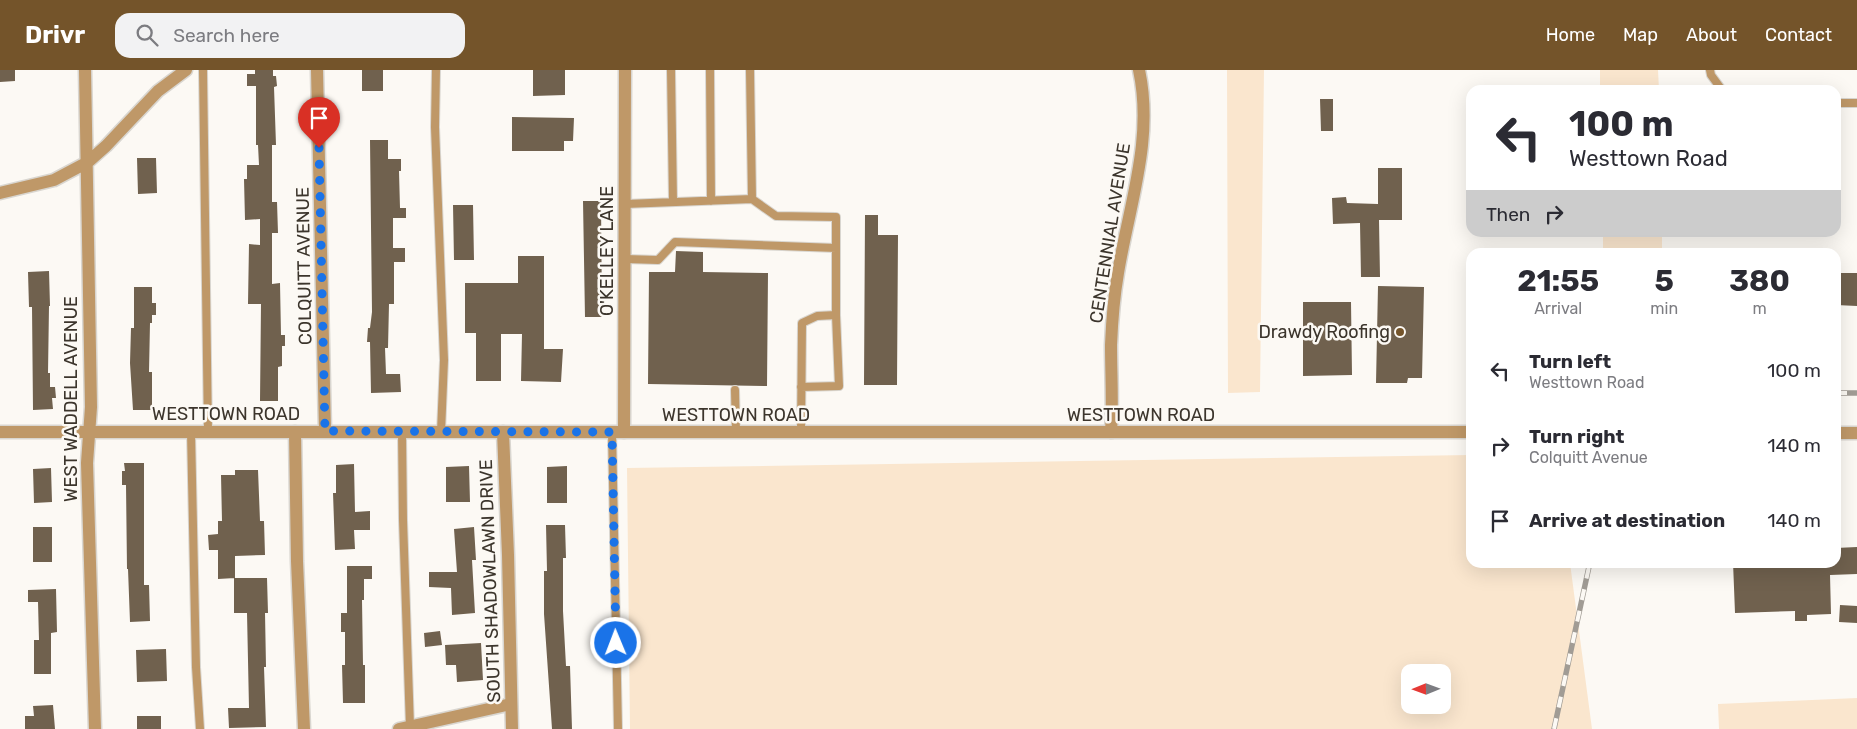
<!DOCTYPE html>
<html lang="en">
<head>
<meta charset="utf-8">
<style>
	body { margin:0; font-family:Rubik,sans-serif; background:#f2f2f3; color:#2b2b33; height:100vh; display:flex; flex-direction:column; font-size:19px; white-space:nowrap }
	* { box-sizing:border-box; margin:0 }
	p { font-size:16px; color:#7c7c81 }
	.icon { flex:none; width:28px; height:28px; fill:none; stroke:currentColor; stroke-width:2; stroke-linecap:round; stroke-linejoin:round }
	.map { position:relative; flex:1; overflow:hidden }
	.panel { position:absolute; left:1466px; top:178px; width:375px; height:320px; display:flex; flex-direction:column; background:#fff; border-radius:15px; box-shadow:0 5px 20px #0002 }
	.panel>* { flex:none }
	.banner { position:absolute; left:1466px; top:15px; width:375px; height:152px; border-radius:15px; box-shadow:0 5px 20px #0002; background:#fff; color:#2b2b33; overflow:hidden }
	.needle { width:32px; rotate:269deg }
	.fabs { position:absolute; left:1401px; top:594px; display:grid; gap:10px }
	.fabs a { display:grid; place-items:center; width:50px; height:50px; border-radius:10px; background:#fff; box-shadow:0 5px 20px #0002; font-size:25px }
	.pin { position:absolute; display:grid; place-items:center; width:42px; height:42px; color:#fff; margin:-51px -21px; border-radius:50% 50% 50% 0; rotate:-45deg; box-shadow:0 0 5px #0007 }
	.pin .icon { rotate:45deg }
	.me { position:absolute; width:55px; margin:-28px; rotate:359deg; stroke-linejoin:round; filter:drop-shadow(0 0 4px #0008) }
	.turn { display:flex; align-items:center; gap:18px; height:105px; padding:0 20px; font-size:22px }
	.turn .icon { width:65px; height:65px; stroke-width:2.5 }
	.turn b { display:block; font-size:35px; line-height:42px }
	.then { display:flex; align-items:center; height:48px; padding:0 20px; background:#0003; gap:10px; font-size:19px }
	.eta { display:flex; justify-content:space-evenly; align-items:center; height:85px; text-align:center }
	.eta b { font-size:30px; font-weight:700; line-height:35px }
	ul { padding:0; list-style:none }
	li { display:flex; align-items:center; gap:15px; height:75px; padding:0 20px }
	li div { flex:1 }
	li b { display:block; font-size:19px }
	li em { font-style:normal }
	header { display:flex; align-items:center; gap:30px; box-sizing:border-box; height:70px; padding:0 25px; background:#74542a; color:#fff }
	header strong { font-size:24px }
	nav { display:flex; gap:28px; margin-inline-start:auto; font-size:18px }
	.search { width:350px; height:45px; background:#f2f2f3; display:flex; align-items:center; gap:12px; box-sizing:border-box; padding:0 18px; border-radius:15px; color:#7c7c81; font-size:19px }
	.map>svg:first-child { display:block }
	.green { fill:#fae6ce; fill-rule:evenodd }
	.building { fill:#70614e }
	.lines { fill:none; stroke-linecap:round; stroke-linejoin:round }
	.service-casing { stroke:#d9d6d0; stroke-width:10 }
	.minor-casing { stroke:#d9d6d0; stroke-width:15 }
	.tertiary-casing { stroke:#d9d6d0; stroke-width:15 }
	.service { stroke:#bf9868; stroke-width:8 }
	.minor { stroke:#bf9868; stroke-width:12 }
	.tertiary { stroke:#bf9868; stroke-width:12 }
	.rail-casing { stroke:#a19c95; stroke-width:5.5 }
	.rail { stroke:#fcf9f4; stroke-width:4; stroke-dasharray:11; stroke-linecap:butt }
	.route { stroke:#1a73e8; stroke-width:9; stroke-dasharray:0 16.2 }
	.poi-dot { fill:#74542a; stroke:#fcf9f4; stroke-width:2 }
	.labels { text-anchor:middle; stroke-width:5; stroke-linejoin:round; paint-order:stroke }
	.street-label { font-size:18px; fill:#3c352c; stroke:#fcf9f4 }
	.poi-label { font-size:18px; fill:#3c352c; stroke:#fcf9f4; text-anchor:end }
</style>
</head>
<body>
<header>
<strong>Drivr</strong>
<div class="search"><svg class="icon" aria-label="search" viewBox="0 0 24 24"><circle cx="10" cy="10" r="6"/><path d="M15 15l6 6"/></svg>Search here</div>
<nav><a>Home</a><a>Map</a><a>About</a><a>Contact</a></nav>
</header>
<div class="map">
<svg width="1857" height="659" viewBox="0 0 1857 659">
	<rect width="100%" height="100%" fill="#fcf9f4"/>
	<path class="green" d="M1227,0h37l-4,322 -32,1z
		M1600,0h58l1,20h-59z
		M1603,163h59v19h-59z
		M1471,385v107l99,1 22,166h-962l-3,-261zM1410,602h32v33h-32z
		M1857,628v31h-138l-1,-25z"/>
	<path class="building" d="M0,0h15v11l-15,1z
		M255,0h18v6h3l1,10 -3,1 2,58h-4v57h5l1,31h-6v51l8,-1 1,52h4v11h-3v20l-4,1v34h-18l1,-97h-13l1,-60 11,1v-26l-15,1 -1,-41h3v-14h12l-1,-20h-2v-59h-9v-12h8z
		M362,0h21v21h-21z
		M533,0h32v25l-32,1z
		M1320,29h13v32h-12z
		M512,47l62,1 -1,23h-9v10h-52z
		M370,70h18v19h13v12h-2l1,37h6v10h-13v30h12v14h-11v42h-5l-1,44h-3l1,26h14l1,18 -30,1 -1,-51h-3l1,-14h2l2,-16z
		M137,88h19l1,35 -19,1z
		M1378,98h24v52h-23l1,57h-19l-1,-54 -27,1 -1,-26 14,-1 1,6 31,1z
		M583,131h18l1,116h-17z
		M453,135h20l1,55h-20z
		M865,145h13v20h20l-1,150h-33z
		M676,181l27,1v20l65,1 -1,113 -119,-2 1,-112h26z
		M518,186h26v93h19l-2,33 -40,-1 1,-47h-21v47h-25v-48h-11v-50h53z
		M49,201l1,35h-1l-1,67h2v14h5l1,11h-4l1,11 -20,1 -1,-103h-3l-1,-35z
		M1836,203h21v33l-21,-1z
		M1378,216l46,1 -2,91h-14l-1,5h-31z
		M134,217h18v16h4v12h-4v8h-2l-1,49h3v38h-19l-3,-47 1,-35h3z
		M1303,232h48l1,73 -49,1z
		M124,393h20v122h5l1,36 -20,1 -2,-53h-1l-1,-84h-4v-14h3z
		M354,394l1,48 15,-1v19h-16l1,19 -20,1 -2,-57h3v-28z
		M469,396l1,36h-24v-35z
		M567,396v37h-20v-36z
		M51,398l1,34 -18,1 -1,-34z
		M235,400h23l2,51h4l1,34 -30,1v22l-17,1v-29h-9l-1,-15 10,-1v-13h4l-1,-46h14z
		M546,455h19l1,33h-3v53l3,55h4l2,63h-20l-8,-115v-43h3z
		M33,457h19v35h-19z
		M474,457l2,33h-4l3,53 -23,2 -1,-27 -22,-1v-15h28l-3,-43z
		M1857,477v27l-27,1 1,39 -24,1v6h-12v-10l-60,2 -2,-51h103v-14z
		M347,496h25v13h-8v21h-2l1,65h2v38h-22l-1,-38h3v-33h-4v-19h6z
		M234,508h33l1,35h-3l1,54h-2l2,60 -37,1 -1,-20h21l-2,-95h-13z
		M56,519l1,43 -6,1v41h-17v-34h5l-1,-38h-10v-12z
		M1840,535l17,1v17l-18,-1z
		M440,561l2,14 -17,2 -1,-14z
		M481,573l2,37 -26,2 -1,-17h-10l-1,-20z
		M166,579l1,32 -30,1 -1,-32z
		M53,635l2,24h-30v-13h9l-1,-10z
		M137,646h24v13h-24z"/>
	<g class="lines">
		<defs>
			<path id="service" d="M203,0l5,362
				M436,0l-1,57 9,233 -3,72
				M671,0l2,132
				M710,0l1,131
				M750,0l2,129
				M1710,0l1,5 11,15
				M1836,33h21
				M625,134l127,-5 24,17 60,1v98
				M625,189l33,1 17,-18 161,6
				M735,320l1,42
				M191,362l5,235 4,62
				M402,362l1,88 7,207
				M612,362l6,297
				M801,362l1,-109 15,-7 19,-1 3,71 -38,1"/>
			<path id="minor" d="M85,0l6,337 -4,56 8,266
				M317,0l8,361
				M0,123l54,-13 34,-18 18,-16 52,-55 28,-21
				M295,362l2,129 7,168
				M503,362l5,123 4,174
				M624,362l1,-362
				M1111,362c2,-29 0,-58 0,-87 1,-24 3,-49 7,-72 11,-68 36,-134 21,-203
				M399,659l112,-25"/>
			<path id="tertiary" d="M0,362h1471
				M1836,363h21"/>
		</defs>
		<use href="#service" class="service-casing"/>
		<use href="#minor" class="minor-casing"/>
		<use href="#tertiary" class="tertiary-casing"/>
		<use href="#service" class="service"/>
		<use href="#minor" class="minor"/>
		<use href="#tertiary" class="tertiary"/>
		<defs>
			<path id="rail" d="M1836,323h21
				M1554,659l36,-167"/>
		</defs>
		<use href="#rail" class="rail-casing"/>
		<use href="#rail" class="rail"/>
	</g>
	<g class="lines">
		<path class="route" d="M319,78l6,283 287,1 4,211"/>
	</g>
	<circle class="poi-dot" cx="1400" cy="262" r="5"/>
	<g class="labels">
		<g class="street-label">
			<text transform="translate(1110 163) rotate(-81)" y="6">CENTENNIAL AVENUE</text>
			<text transform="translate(607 181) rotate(-90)" y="6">O'KELLEY LANE</text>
			<text transform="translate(304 196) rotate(-91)" y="6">COLQUITT AVENUE</text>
			<text transform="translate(71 329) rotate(-90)" y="6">WEST WADDELL AVENUE</text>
			<text x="226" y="350">WESTTOWN ROAD</text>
			<text x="736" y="351">WESTTOWN ROAD</text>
			<text x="1141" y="351">WESTTOWN ROAD</text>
			<text transform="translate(490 511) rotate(-92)" y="6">SOUTH SHADOWLAWN DRIVE</text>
		</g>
		<g class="poi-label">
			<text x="1390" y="268">Drawdy Roofing</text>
		</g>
	</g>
</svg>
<div class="fabs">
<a><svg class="needle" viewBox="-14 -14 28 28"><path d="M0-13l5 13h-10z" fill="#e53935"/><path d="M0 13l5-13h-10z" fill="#7c7c81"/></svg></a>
</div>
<div class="pin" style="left:319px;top:78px;background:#d93025"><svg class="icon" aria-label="arrive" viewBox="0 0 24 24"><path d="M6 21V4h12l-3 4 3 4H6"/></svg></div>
<svg class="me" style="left:616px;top:573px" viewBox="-20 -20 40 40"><circle r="17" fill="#1a73e8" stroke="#fff" stroke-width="3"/><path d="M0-11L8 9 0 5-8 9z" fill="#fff"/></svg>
<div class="banner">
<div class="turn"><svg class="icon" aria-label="left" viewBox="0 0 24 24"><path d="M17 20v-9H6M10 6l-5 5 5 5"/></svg><div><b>100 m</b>Westtown Road</div></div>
<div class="then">Then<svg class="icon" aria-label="right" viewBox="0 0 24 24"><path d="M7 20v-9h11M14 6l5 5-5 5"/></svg></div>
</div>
<section class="panel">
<div class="eta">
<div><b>21:55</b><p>Arrival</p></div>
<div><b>5</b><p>min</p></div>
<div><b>380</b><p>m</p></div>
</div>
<ul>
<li><svg class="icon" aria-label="left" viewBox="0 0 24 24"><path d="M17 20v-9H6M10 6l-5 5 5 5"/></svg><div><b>Turn left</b><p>Westtown Road</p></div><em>100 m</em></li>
<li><svg class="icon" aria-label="right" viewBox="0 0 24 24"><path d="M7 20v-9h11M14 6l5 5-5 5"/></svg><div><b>Turn right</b><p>Colquitt Avenue</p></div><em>140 m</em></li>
<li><svg class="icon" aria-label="arrive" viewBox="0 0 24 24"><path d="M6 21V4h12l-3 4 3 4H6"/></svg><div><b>Arrive at destination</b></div><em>140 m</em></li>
</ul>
</section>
</div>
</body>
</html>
